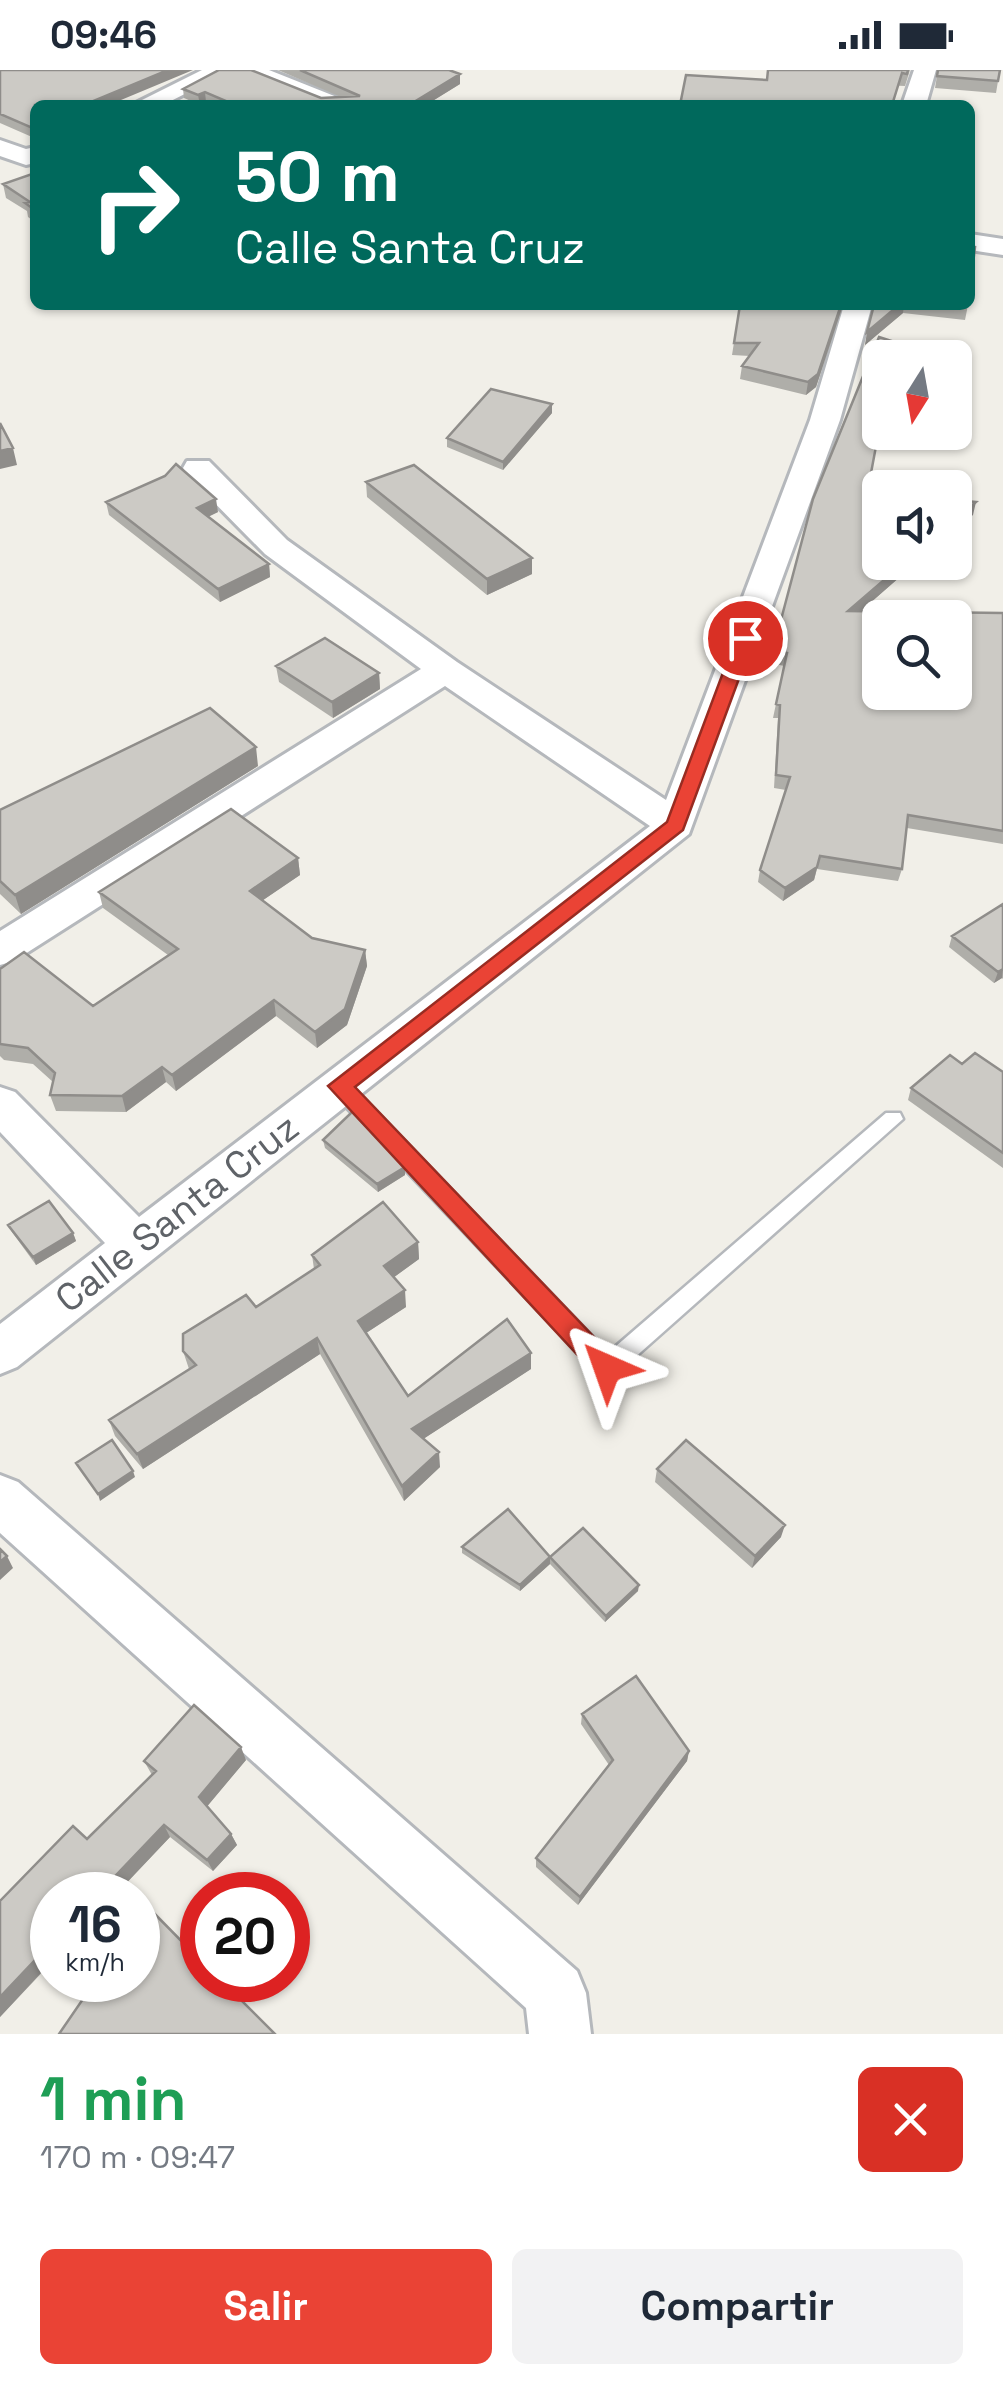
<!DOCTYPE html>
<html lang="es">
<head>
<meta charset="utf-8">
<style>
	body { margin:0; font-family:"Space Grotesk",sans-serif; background:#f2f2f3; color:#1f2937; height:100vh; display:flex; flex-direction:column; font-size:38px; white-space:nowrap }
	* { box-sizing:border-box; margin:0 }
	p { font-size:32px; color:#747a83 }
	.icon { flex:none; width:55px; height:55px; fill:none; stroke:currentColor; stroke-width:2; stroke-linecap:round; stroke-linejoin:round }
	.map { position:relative; height:1964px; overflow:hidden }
	.details { display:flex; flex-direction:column; background:#fff; flex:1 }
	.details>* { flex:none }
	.hud { position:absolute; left:30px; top:30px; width:945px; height:210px; border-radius:15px; box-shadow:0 2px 8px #0004; background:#00695c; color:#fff; overflow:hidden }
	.needle { width:65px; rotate:191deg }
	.tools { position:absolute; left:862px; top:270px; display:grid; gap:20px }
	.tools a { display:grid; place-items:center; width:110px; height:110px; border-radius:15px; background:#fff; box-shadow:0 2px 8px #0004; font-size:50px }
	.speed { position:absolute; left:30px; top:1802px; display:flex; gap:20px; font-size:50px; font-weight:700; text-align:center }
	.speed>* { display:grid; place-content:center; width:130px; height:130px; border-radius:50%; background:#fff; box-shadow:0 2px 8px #0004; line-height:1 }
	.speed small { font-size:25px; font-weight:400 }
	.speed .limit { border:15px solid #d22; background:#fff; color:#111 }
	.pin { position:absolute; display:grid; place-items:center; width:85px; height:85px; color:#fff; margin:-42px; border:5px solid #fff; border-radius:50%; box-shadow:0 2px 10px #0007 }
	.me { position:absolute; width:110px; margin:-55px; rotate:317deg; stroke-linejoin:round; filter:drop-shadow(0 0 8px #0008) }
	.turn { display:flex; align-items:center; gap:35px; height:210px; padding:0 40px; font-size:45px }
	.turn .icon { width:130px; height:130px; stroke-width:2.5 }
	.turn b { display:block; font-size:70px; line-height:85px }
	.round { display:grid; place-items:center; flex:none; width:105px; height:105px; border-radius:15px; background:#f2f2f3 }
	.head { display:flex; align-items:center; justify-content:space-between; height:170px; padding:0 40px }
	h1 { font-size:60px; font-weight:700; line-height:75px; color:#1e9e55 }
	.action { display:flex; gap:20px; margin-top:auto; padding:20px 40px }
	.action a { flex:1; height:115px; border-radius:15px; background:#ea4335; color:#fff; font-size:40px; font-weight:700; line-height:115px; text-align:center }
	.action a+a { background:#f2f2f3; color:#1f2937 }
	.status { display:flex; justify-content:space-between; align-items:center; height:70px; padding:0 50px; background:#fff; direction:ltr }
	.status svg { height:28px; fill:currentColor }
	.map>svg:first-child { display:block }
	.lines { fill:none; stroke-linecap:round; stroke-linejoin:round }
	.lane-casing { stroke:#b5b8bc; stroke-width:5 }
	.street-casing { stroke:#b5b8bc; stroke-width:6 }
	.lane { fill:#fff; fill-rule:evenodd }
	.street { fill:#fff; fill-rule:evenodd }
	.wall { fill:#afaea9 }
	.shaded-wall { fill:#8f8d8a }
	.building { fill:#cccac5; stroke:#8f8d8a; stroke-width:2.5; fill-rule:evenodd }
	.route { fill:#ea4335; stroke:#982c22; stroke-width:2.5 }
	.labels { text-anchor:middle; stroke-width:9; stroke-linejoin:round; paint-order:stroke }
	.street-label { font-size:38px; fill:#5f6368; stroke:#fff }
</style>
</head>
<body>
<div class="status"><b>09:46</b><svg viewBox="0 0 49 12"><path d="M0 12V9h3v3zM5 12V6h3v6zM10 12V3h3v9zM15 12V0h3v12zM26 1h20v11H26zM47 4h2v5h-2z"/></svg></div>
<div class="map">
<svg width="1003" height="1964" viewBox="0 0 1003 1964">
	<rect width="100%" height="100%" fill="#f1efe8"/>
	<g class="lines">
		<defs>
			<path id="lane" d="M339,1008l7,2 262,273 278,-240h14l3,6 -288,256 -8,3 -8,-3 -267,-283 -3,-6 3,-6z"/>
			<path id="street" d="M202,0h30l-69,35h-31z
				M237,0h32l88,35h-34z
				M914,0h22l-10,35h-24z
				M0,70l26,9 9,-2v16l-9,2 -26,-9z
				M970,164l33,5v16l-33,-5z
				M844,235h28l-32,115 -151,414 -672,533 -17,7v-50l105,-81 -105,-111v-45l15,5 124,125 511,-391 -205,-140 -431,275 -14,4v-34l421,-262 -156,-115 -78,-79 -4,-7 4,-7h22l78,79 170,122 209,138 144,-380z
				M0,1405l18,7 559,489 9,22 5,41h-62l-3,-26 -526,-475z"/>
		</defs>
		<use href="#lane" class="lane-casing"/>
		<use href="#street" class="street-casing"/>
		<use href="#lane" class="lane"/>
		<use href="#street" class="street"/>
	</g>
	<path class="wall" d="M0,0l35,35v31l-3,1 -32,-14z
		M278,0h171l11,4v10l-34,21h-214l-6,-3 -6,3 -16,-7 -1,-9 138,9 20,-1z
		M910,0l-5,16 -138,-6z
		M938,0l60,11 -2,12 -61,-5z
		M35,103v49l-7,-5 -1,-6 -21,-13 -3,-14z
		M740,235h103l-27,82 -10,8 -66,-16 2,-13 8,-10 -18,-1z
		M874,235h94l-3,15 -62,-7 -38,32z
		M552,334v9l-49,57 -56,-23v-9z
		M366,412l166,92 -45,21 -120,-98z
		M868,419l12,73h37l-56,49 142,2v231l-96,-16 -5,41 -4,12 -81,-12 -3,11 -31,21 -25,-19 2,-12 26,-80 -12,-2 4,-70h-5l11,-52 -13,-3 2,-13z
		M106,432l112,10 -10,5 61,47 1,13 -50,25 -111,-87z
		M276,596l103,7 1,16 -47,29 -54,-36z
		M258,696l-237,148 -21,-20v-84z
		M298,788l2,17 -37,25 49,38 53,12 2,16 -20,59 -30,23 -41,-32 -100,75 -10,-9 -40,30 -70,-1 -6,-16 3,-13 -20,-18 -29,-4 -4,-4v-87l93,37 75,-51 -65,-47 -4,-16z
		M1003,834v75l-1,-1 -8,5 -45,-36 3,-11z
		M962,994l41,8v96l-95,-68 3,-12z
		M323,1070l82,27v8l-27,17 -53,-44z
		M8,1155l65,8 3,8 -40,24 -24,-33z
		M418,1172l1,17 -25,18 12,30 -40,26 42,63 123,-27 -108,70 17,28 -36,34 -84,-147 -177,115 -28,-33 -6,-16 80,-51 -6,-18 73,-44 58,-38 -2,-14z
		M657,1399l124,68 -29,31 -97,-86z
		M462,1477l88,10 88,34 -33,31 -55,-58 -30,27 -58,-38z
		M582,1644l107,37 -2,10 -109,144 -42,-38v-9l73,-93 -28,-41z
		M246,1690l-39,46 24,28 6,11 -24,26 -43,-34 -170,180v-116l87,-62 65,-64 -8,-14z"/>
	<path class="shaded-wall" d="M168,0h25l-84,35h-25z
		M460,4v10l-34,21h-17z
		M205,22l1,10 -6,3 -2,-10z
		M35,55v11l-3,1 -2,-10z
		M841,235h2l-27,82 -10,8 2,-13z
		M899,235h5l-1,8 -38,32 2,-13z
		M552,334v9l-49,57v-8z
		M13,378l4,17 -17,4v-18z
		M216,429l2,13 -19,9 -2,-13z
		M976,432l-3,13 -18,15v-10z
		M532,488v16l-45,21v-16z
		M905,492h12l-71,62 2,-13z
		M269,494l1,13 -50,25 -2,-13z
		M379,603l1,16 -47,29 -1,-16z
		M256,677l2,19 -237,148 -6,-19z
		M820,786l-6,24 -31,21 2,-13z
		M298,788l2,17 -47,32 -3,-16z
		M365,880l2,16 -20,59 -30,23 -2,-16z
		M1003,899l-1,9 -8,5 4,-11z
		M274,930l2,16 -100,75 -4,-16z
		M162,997l4,15 -40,30 -4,-16z
		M405,1097v8l-27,17 -1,-8z
		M73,1163l3,8 -40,24 -3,-8z
		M418,1172l1,17 -33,24 -2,-17z
		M405,1220l1,17 -46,30 -2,-16z
		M317,1268l3,16 -177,115 -6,-15z
		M531,1283v16l-117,76 -2,-16z
		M439,1382l1,15 -36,34 -2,-15z
		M133,1401l2,6 -35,24 -2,-7z
		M785,1455l-4,12 -29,31 3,-12z
		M7,1486l6,12 -13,12v-18z
		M550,1487v7l-30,27v-6z
		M639,1515l-1,6 -33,31 1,-6z
		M241,1677l5,13 -41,49 -6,-12z
		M689,1681l-2,10 -109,144 2,-8z
		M164,1755l6,12 -55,58h-18z
		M231,1764l6,11 -24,26 -6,-11z
		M52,1872v19l-52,56v-20z"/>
	<path class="building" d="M0,0h168l-84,35h-49v20l-5,2 -30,-13z
		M219,0h32l70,28 39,-2 -60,-26h149l11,4 -51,31h-174l-30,-13 -7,3 -15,-6z
		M768,0h140l-1,4 -5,-1 -10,32h-212l6,-30 81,5z
		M938,0h62l-2,11 -61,-5z
		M35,103v37l-10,-7 5,-1 -27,-18z
		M970,176l5,1 -5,42z
		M740,235h101l-23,69 -10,8 -66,-16 17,-23h-25z
		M874,235h25l-32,27z
		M879,267l16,5 -3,16h-12v67l-12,64 12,2v71h25l-57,49 155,2v218l-95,-16 -6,54 -82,-13 -3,11 -32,21 -25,-18 30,-93 -14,-2 4,-70 -4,-1 11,-51 -14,-3 40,-151zM880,548h75v74h-75z
		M491,319l61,15 -49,58 -56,-24z
		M0,353l13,25 -13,3z
		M176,394l40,35 -19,9 72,56 -51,25 -112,-87 59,-26z
		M414,395l118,93 -45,21 -121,-97z
		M955,430l21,2 -21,18z
		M325,568l54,35 -47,29 -56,-36z
		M210,638l46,39 -241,148 -15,-14v-71z
		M231,739l67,49 -48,33 62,47 53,12 -20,59 -30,23 -41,-32 -102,75 -10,-8 -40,29 -72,-1 5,-22 -27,-25 -28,-4v-75l24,-17 69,54 85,-57 -79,-57z
		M1003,834v65l-5,3 -46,-36z
		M975,983l28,19v81l-92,-65 39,-33 12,9z
		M352,1042l53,55 -28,17 -54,-44z
		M49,1131l24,32 -40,24 -25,-32z
		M383,1132l35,40 -34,24 21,24 -47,31 50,75 99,-77 24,34 -119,76 27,23 -37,34 -85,-148 -180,116 -28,-34 87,-55 -13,-14v-17l63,-39 10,12 64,-42 -8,-10z
		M112,1370l21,31 -35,23 -22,-31z
		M686,1370l99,85 -30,31 -98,-87z
		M508,1439l42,48 -30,28 -58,-38z
		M583,1458l56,57 -33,31 -56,-59z
		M0,1479l7,7 -7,6z
		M636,1606l53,75 -109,146 -44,-39 77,-98 -31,-46z
		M194,1635l47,42 -42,50 32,37 -24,26 -43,-35 -67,70h-45v47l-52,55v-96l73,-75 14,13 69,-68 -12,-10z
		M146,1835l56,57v18h19l54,54h-216l37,-54h42v-62z"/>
	<path class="route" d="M745,562l9,6 -71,192 -328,257 261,273 4,8 -4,8 -9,4 -10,-4 -269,-290 339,-264 69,-184z"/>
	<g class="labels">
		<g class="street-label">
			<text transform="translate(177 1143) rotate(-38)" y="13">Calle Santa Cruz</text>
		</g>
	</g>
</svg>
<div class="tools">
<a><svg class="needle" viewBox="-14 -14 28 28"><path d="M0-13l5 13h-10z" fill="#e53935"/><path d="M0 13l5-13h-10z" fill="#747a83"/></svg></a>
<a><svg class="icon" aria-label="sound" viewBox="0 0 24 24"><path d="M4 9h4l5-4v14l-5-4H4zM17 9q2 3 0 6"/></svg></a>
<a><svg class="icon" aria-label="search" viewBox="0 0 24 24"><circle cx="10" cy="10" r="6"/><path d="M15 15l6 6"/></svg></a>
</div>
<div class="speed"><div>16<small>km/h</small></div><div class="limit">20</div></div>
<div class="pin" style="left:745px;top:568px;background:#d93025"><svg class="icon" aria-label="arrive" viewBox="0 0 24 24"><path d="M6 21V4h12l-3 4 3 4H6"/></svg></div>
<svg class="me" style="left:607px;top:1298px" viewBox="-20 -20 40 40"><path d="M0-17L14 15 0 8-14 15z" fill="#ea4335" stroke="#fff" stroke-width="4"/></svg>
<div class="hud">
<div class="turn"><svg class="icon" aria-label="right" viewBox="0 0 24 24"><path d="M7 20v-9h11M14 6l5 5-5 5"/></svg><div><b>50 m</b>Calle Santa Cruz</div></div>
</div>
</div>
<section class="details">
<div class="head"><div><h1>1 min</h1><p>170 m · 09:47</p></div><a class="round" style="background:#d93025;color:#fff"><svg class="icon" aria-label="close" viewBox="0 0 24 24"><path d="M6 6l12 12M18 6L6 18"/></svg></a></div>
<div class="action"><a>Salir</a><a>Compartir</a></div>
</section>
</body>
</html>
